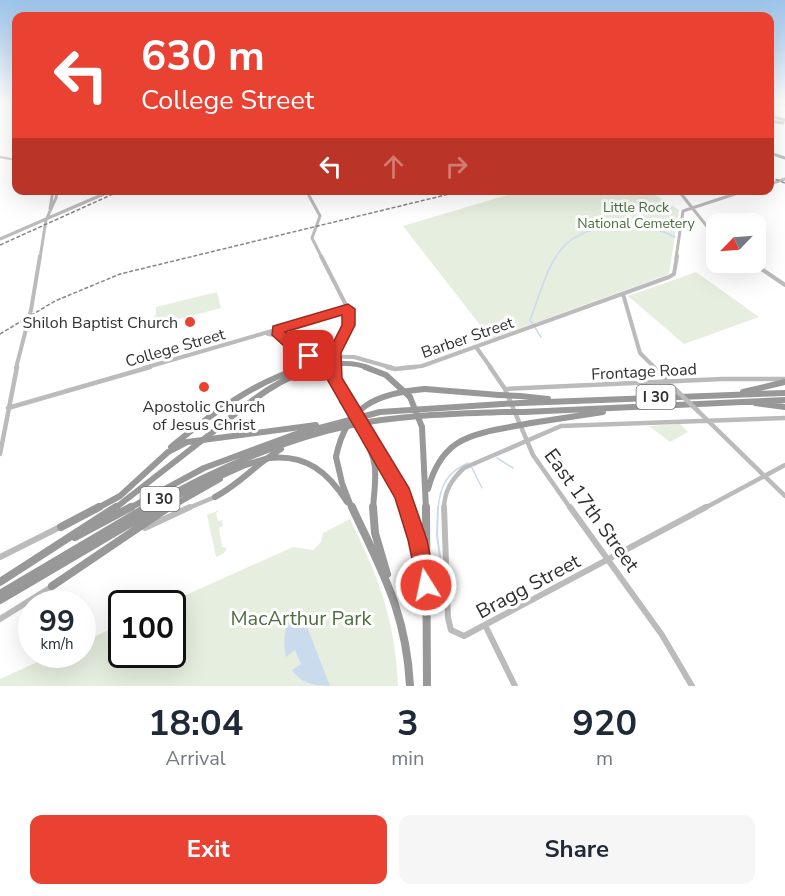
<!DOCTYPE html>
<html lang="en">
<head>
<meta charset="utf-8">
<style>
	body { margin:0; font-family:"Nunito Sans",sans-serif; background:#f6f6f7; color:#1f2937; height:100vh; display:flex; flex-direction:column; font-size:22px; white-space:nowrap }
	* { box-sizing:border-box; margin:0 }
	p { font-size:20px; color:#747a83 }
	.icon { flex:none; width:33px; height:33px; fill:none; stroke:currentColor; stroke-width:2; stroke-linecap:round; stroke-linejoin:round }
	.map { position:relative; height:686px; overflow:hidden }
	.details { display:flex; flex-direction:column; background:#fff; flex:1 }
	.details>* { flex:none }
	.top-card { position:absolute; left:12px; top:12px; width:762px; height:183px; border-radius:12px; box-shadow:0 6px 24px #0002; background:#e94232; color:#fff; overflow:hidden }
	.needle { width:39px; rotate:245deg }
	.controls { position:absolute; left:706px; top:213px; display:grid; gap:12px }
	.controls a { display:grid; place-items:center; width:60px; height:60px; border-radius:12px; background:#fff; box-shadow:0 6px 24px #0002; font-size:30px }
	.speed { position:absolute; left:18px; top:590px; display:flex; gap:12px; font-size:30px; font-weight:700; text-align:center }
	.speed>* { display:grid; place-content:center; width:78px; height:78px; border-radius:50%; background:#fff; box-shadow:0 6px 24px #0002; line-height:1 }
	.speed small { font-size:15px; font-weight:400 }
	.speed .limit { border:3px solid #111; border-radius:9px; background:#fff; color:#111 }
	.pin { position:absolute; display:grid; place-items:center; width:51px; height:51px; color:#fff; margin:-26px; border-radius:12px; box-shadow:0 3px 9px #0006 }
	.me { position:absolute; width:66px; margin:-33px; rotate:350deg; stroke-linejoin:round; filter:drop-shadow(0 0 4px #0008) }
	.turn { display:flex; align-items:center; gap:21px; height:126px; padding:0 30px; font-size:27px }
	.turn .icon { width:78px; height:78px; stroke-width:2.5 }
	.turn b { display:block; font-size:42px; line-height:51px }
	.lanes { display:flex; align-items:center; height:57px; padding:0 30px; background:#0003; justify-content:center; gap:30px; direction:ltr }
	.lanes .off { opacity:.35 }
	.eta { display:flex; justify-content:space-evenly; align-items:center; height:102px; text-align:center }
	.eta b { font-size:36px; font-weight:700; line-height:42px }
	.action { display:flex; gap:12px; margin-top:auto; padding:12px 30px }
	.action a { flex:1; height:69px; border-radius:12px; background:#e94232; color:#fff; font-size:24px; font-weight:700; line-height:69px; text-align:center }
	.action a+a { background:#f6f6f7; color:#1f2937 }
	.map>svg:first-child { display:block }
	.green { fill:#e5eedf }
	.water { fill:#cbdbee }
	.lines { fill:none; stroke-linecap:round; stroke-linejoin:round }
	.stream-far1 { stroke:#cbdbee; stroke-width:1.5 }
	.stream { stroke:#cbdbee; stroke-width:2 }
	.secondary-far4 { stroke:#bbb; stroke-width:2 }
	.secondary-far3 { stroke:#bbb; stroke-width:3 }
	.secondary-far2 { stroke:#bbb; stroke-width:4 }
	.secondary-far1 { stroke:#bbb; stroke-width:4.5 }
	.secondary { stroke:#bbb; stroke-width:6 }
	.highway-far3 { stroke:#989898; stroke-width:3 }
	.highway-far2 { stroke:#989898; stroke-width:5 }
	.highway-far1 { stroke:#989898; stroke-width:6 }
	.highway { stroke:#989898; stroke-width:8 }
	.rail { stroke:#868686; stroke-width:1.5; stroke-dasharray:4 2; stroke-linecap:butt }
	.secondary-bridge { stroke:#bbb; stroke-width:4.5 }
	.highway-bridge-far1 { stroke:#989898; stroke-width:5 }
	.highway-bridge { stroke:#989898; stroke-width:6 }
	.route { fill:#e94232; stroke:#972b20; stroke-width:1.5 }
	.poi-dot { fill:#e94232; stroke:#fff; stroke-width:2 }
	.labels { text-anchor:middle; stroke-width:6; stroke-linejoin:round; paint-order:stroke }
	.far-park-label { font-size:14px; fill:#4c6e3d; stroke:#fff }
	.shield { fill:#fff; stroke:#6f6f6f; stroke-width:1.5 }
	.shield-label { font-size:15px; font-weight:bold; fill:#313131 }
	.poi-label { font-size:16px; fill:#313131; stroke:#fff; text-anchor:end }
	.street-label { font-size:16px; fill:#313131; stroke:#fff }
	.near-street-label { font-size:20px; fill:#313131; stroke:#fff }
	.near-park-label { font-size:20px; fill:#4c6e3d; stroke:#fff }
</style>
</head>
<body>
<div class="map">
<svg width="785" height="686" viewBox="0 0 785 686">
	<rect width="100%" height="100%" fill="#fff"/>
	<path class="green" d="M521,191h128l30,19 -10,64 -178,65 -88,-113z
		M696,272l63,45 -75,27 -56,-48z
		M217,292l4,16 -69,18 -3,-6 7,-5v-8z
		M680,424l8,8 -18,10 -21,-16z
		M220,510l-4,3 2,8 4,-1 1,6 -4,2 3,19 5,1 -3,5 -8,4 -9,-42z
		M350,519c29,60 45,99 48,167h-398v-7l55,-25h27l1,-12 38,-18 1,30h50v-51h-4l125,-56 20,3 8,-8 2,-9z"/>
	<path class="water" d="M301,611l29,75c-15,0 -30,-3 -38,-16l9,-6 -6,-14 -9,7c-3,-16 -3,-40 15,-46z"/>
	<g class="lines">
		<path class="stream-far1" d="M541,337l-11,-17c20,-52 24,-94 91,-93 23,1 33,-1 54,10
			M497,458l16,10
			M472,468l10,20
			M438,509c2,-23 9,-37 30,-46"/>
		<path class="stream" d="M438,507l-1,28 4,29"/>
		<path class="secondary-far4" d="M0,157l16,3"/>
		<path class="secondary-far3" d="M770,184l15,-5
			M306,190l14,26 -8,22 10,20
			M678,190l39,49
			M50,209l3,-19
			M0,239l113,-49
			M40,258l6,-38 10,-22 1,-8
			M676,258l7,-47 64,-21"/>
		<path class="secondary-far2" d="M751,262l34,23
			M623,294l17,59 15,15
			M283,328v7l17,17 9,4 45,1 39,11
			M268,334l16,3
			M476,347l15,21
			M16,368l15,-58 9,-54
			M144,368l204,-59 -27,-53
			M402,368l20,-2 247,-89 5,-3 3,-18"/>
		<path class="secondary-far1" d="M387,367l8,2 20,-2
			M490,367l15,22 28,66 38,54
			M653,367l24,24
			M505,389l217,-10h63
			M8,408l142,-41
			M698,411l87,85
			M0,454l17,-87
			M186,509l29,-12
			M444,509c0,-18 8,-30 20,-41l97,-42 224,-8
			M703,509l82,-44"/>
		<path class="secondary" d="M444,507l4,111 3,12 13,6 242,-129
			M570,507l92,128 30,51
			M145,528l45,-21
			M0,557l60,-30
			M0,619l53,-33
			M485,625l30,61"/>
		<path class="highway-far3" d="M770,102l15,3
			M770,116l15,4
			M770,121l13,2
			M770,153l15,5"/>
		<path class="highway-far2" d="M339,312l11,5
			M337,345l11,-20v-16
			M300,368l4,-1
			M312,368c19,-4 38,-8 57,0"/>
		<path class="highway-far1" d="M365,367l21,8 24,22
			M334,375l8,26
			M425,389l74,6
			M743,392l42,-10
			M520,396l28,3
			M521,403l264,-10
			M755,403l30,4
			M524,412l261,-12
			M531,423l72,-11
			M422,427l4,82
			M214,431c31,-25 65,-55 105,-64
			M368,436l21,35 17,38
			M364,437c16,28 11,41 9,72
			M171,447c40,-33 83,-65 133,-80
			M336,457l6,26 10,26
			M269,458c37,-4 59,14 78,44
			M428,489c12,-44 35,-54 77,-61
			M215,497c25,-13 42,-34 66,-48
			M96,509l24,-13 48,-44 19,-10 129,-17
			M114,509l86,-67
			M128,509l76,-41 89,-33 87,-23 122,-8
			M144,509c65,-37 135,-69 208,-84 50,-10 101,-11 151,-13
			M156,509l23,-14 66,-30
			M167,509l53,-30"/>
		<path class="highway" d="M352,507c30,65 54,104 58,179
			M373,507l2,26 12,41
			M406,507l18,68
			M426,507l1,179
			M61,527l38,-20
			M75,537l56,-30
			M0,582l116,-75
			M52,586l117,-79
			M0,594l147,-87
			M0,600l158,-93"/>
		<path class="rail" d="M770,177l15,6
			M0,245l122,-55
			M0,334l55,-33 65,-27 346,-84"/>
		<path class="secondary-bridge" d="M677,391l21,20"/>
		<path class="highway-bridge-far1" d="M333,368l4,-23"/>
		<path class="highway-bridge" d="M333,367l1,8
			M499,395l21,1
			M410,397l12,30
			M346,400l22,36
			M342,401l22,36
			M502,404l19,-1
			M503,412h21
			M505,428l26,-5
			M200,442l14,-11
			M336,457c10,-51 41,-64 89,-68
			M245,465l24,-7"/>
	</g>
	<linearGradient id="sky" x2="0" y2="1"><stop stop-color="#9cc4ea"/><stop offset="0.52" stop-color="#fff"/><stop offset="1" stop-color="#fff" stop-opacity="0"/></linearGradient>
	<rect width="785" height="198" fill="url(#sky)"/>
	<path class="route" d="M348,304l7,5v16l-14,28 1,25 67,110 18,52 9,45 -3,7 -7,3 -7,-3 -11,-52 -13,-42 -68,-119 1,-26 14,-28v-10l-57,17c7,3 27,19 31,24l-2,4 -5,2 -14,-6 -23,-21 1,-9z"/>
	<g class="poi-dot">
		<circle cx="190" cy="322" r="6"/>
		<circle cx="204" cy="387" r="6"/>
	</g>
	<g class="labels">
		<g class="far-park-label">
			<text x="636" y="212">Little Rock<tspan x="636" dy="16">National Cemetery</tspan></text>
		</g>
		<g class="shield">
			<rect x="636.5" y="385" width="39" height="24" rx="4.5"/>
			<rect x="140.5" y="487" width="39" height="24" rx="4.5"/>
		</g>
		<g class="shield-label">
			<text x="656" y="402">I 30</text>
			<text x="160" y="504">I 30</text>
		</g>
		<g class="poi-label">
			<text x="178" y="328">Shiloh Baptist Church</text>
			<text x="204" y="412" text-anchor="middle">Apostolic Church<tspan x="204" dy="18">of Jesus Christ</tspan></text>
		</g>
		<g class="street-label">
			<text transform="translate(467 337) rotate(-19)" y="6">Barber Street</text>
			<text transform="translate(175 347) rotate(-16)" y="6">College Street</text>
			<text transform="translate(644 371) rotate(-3)" y="6">Frontage Road</text>
		</g>
		<g class="near-street-label">
			<text transform="translate(592 510) rotate(54)" y="7">East 17th Street</text>
			<text transform="translate(528 586) rotate(-28)" y="7">Bragg Street</text>
		</g>
		<g class="near-park-label">
			<text x="301" y="625">MacArthur Park</text>
		</g>
	</g>
</svg>
<div class="controls">
<a><svg class="needle" viewBox="-14 -14 28 28"><path d="M0-13l5 13h-10z" fill="#e53935"/><path d="M0 13l5-13h-10z" fill="#747a83"/></svg></a>
</div>
<div class="speed"><div>99<small>km/h</small></div><div class="limit">100</div></div>
<div class="pin" style="left:309px;top:356px;background:#d93025"><svg class="icon" aria-label="arrive" viewBox="0 0 24 24"><path d="M6 21V4h12l-3 4 3 4H6"/></svg></div>
<svg class="me" style="left:426px;top:585px" viewBox="-20 -20 40 40"><circle r="17" fill="#e94232" stroke="#fff" stroke-width="3"/><path d="M0-11L8 9 0 5-8 9z" fill="#fff"/></svg>
<div class="top-card">
<div class="turn"><svg class="icon" aria-label="left" viewBox="0 0 24 24"><path d="M17 20v-9H6M10 6l-5 5 5 5"/></svg><div><b>630 m</b>College Street</div></div>
<div class="lanes"><svg class="icon" aria-label="left" viewBox="0 0 24 24"><path d="M17 20v-9H6M10 6l-5 5 5 5"/></svg><svg class="icon off" aria-label="ahead" viewBox="0 0 24 24"><path d="M12 20V5M6 11l6-6 6 6"/></svg><svg class="icon off" aria-label="right" viewBox="0 0 24 24"><path d="M7 20v-9h11M14 6l5 5-5 5"/></svg></div>
</div>
</div>
<section class="details">
<div class="eta">
<div><b>18:04</b><p>Arrival</p></div>
<div><b>3</b><p>min</p></div>
<div><b>920</b><p>m</p></div>
</div>
<div class="action"><a>Exit</a><a>Share</a></div>
</section>
</body>
</html>
